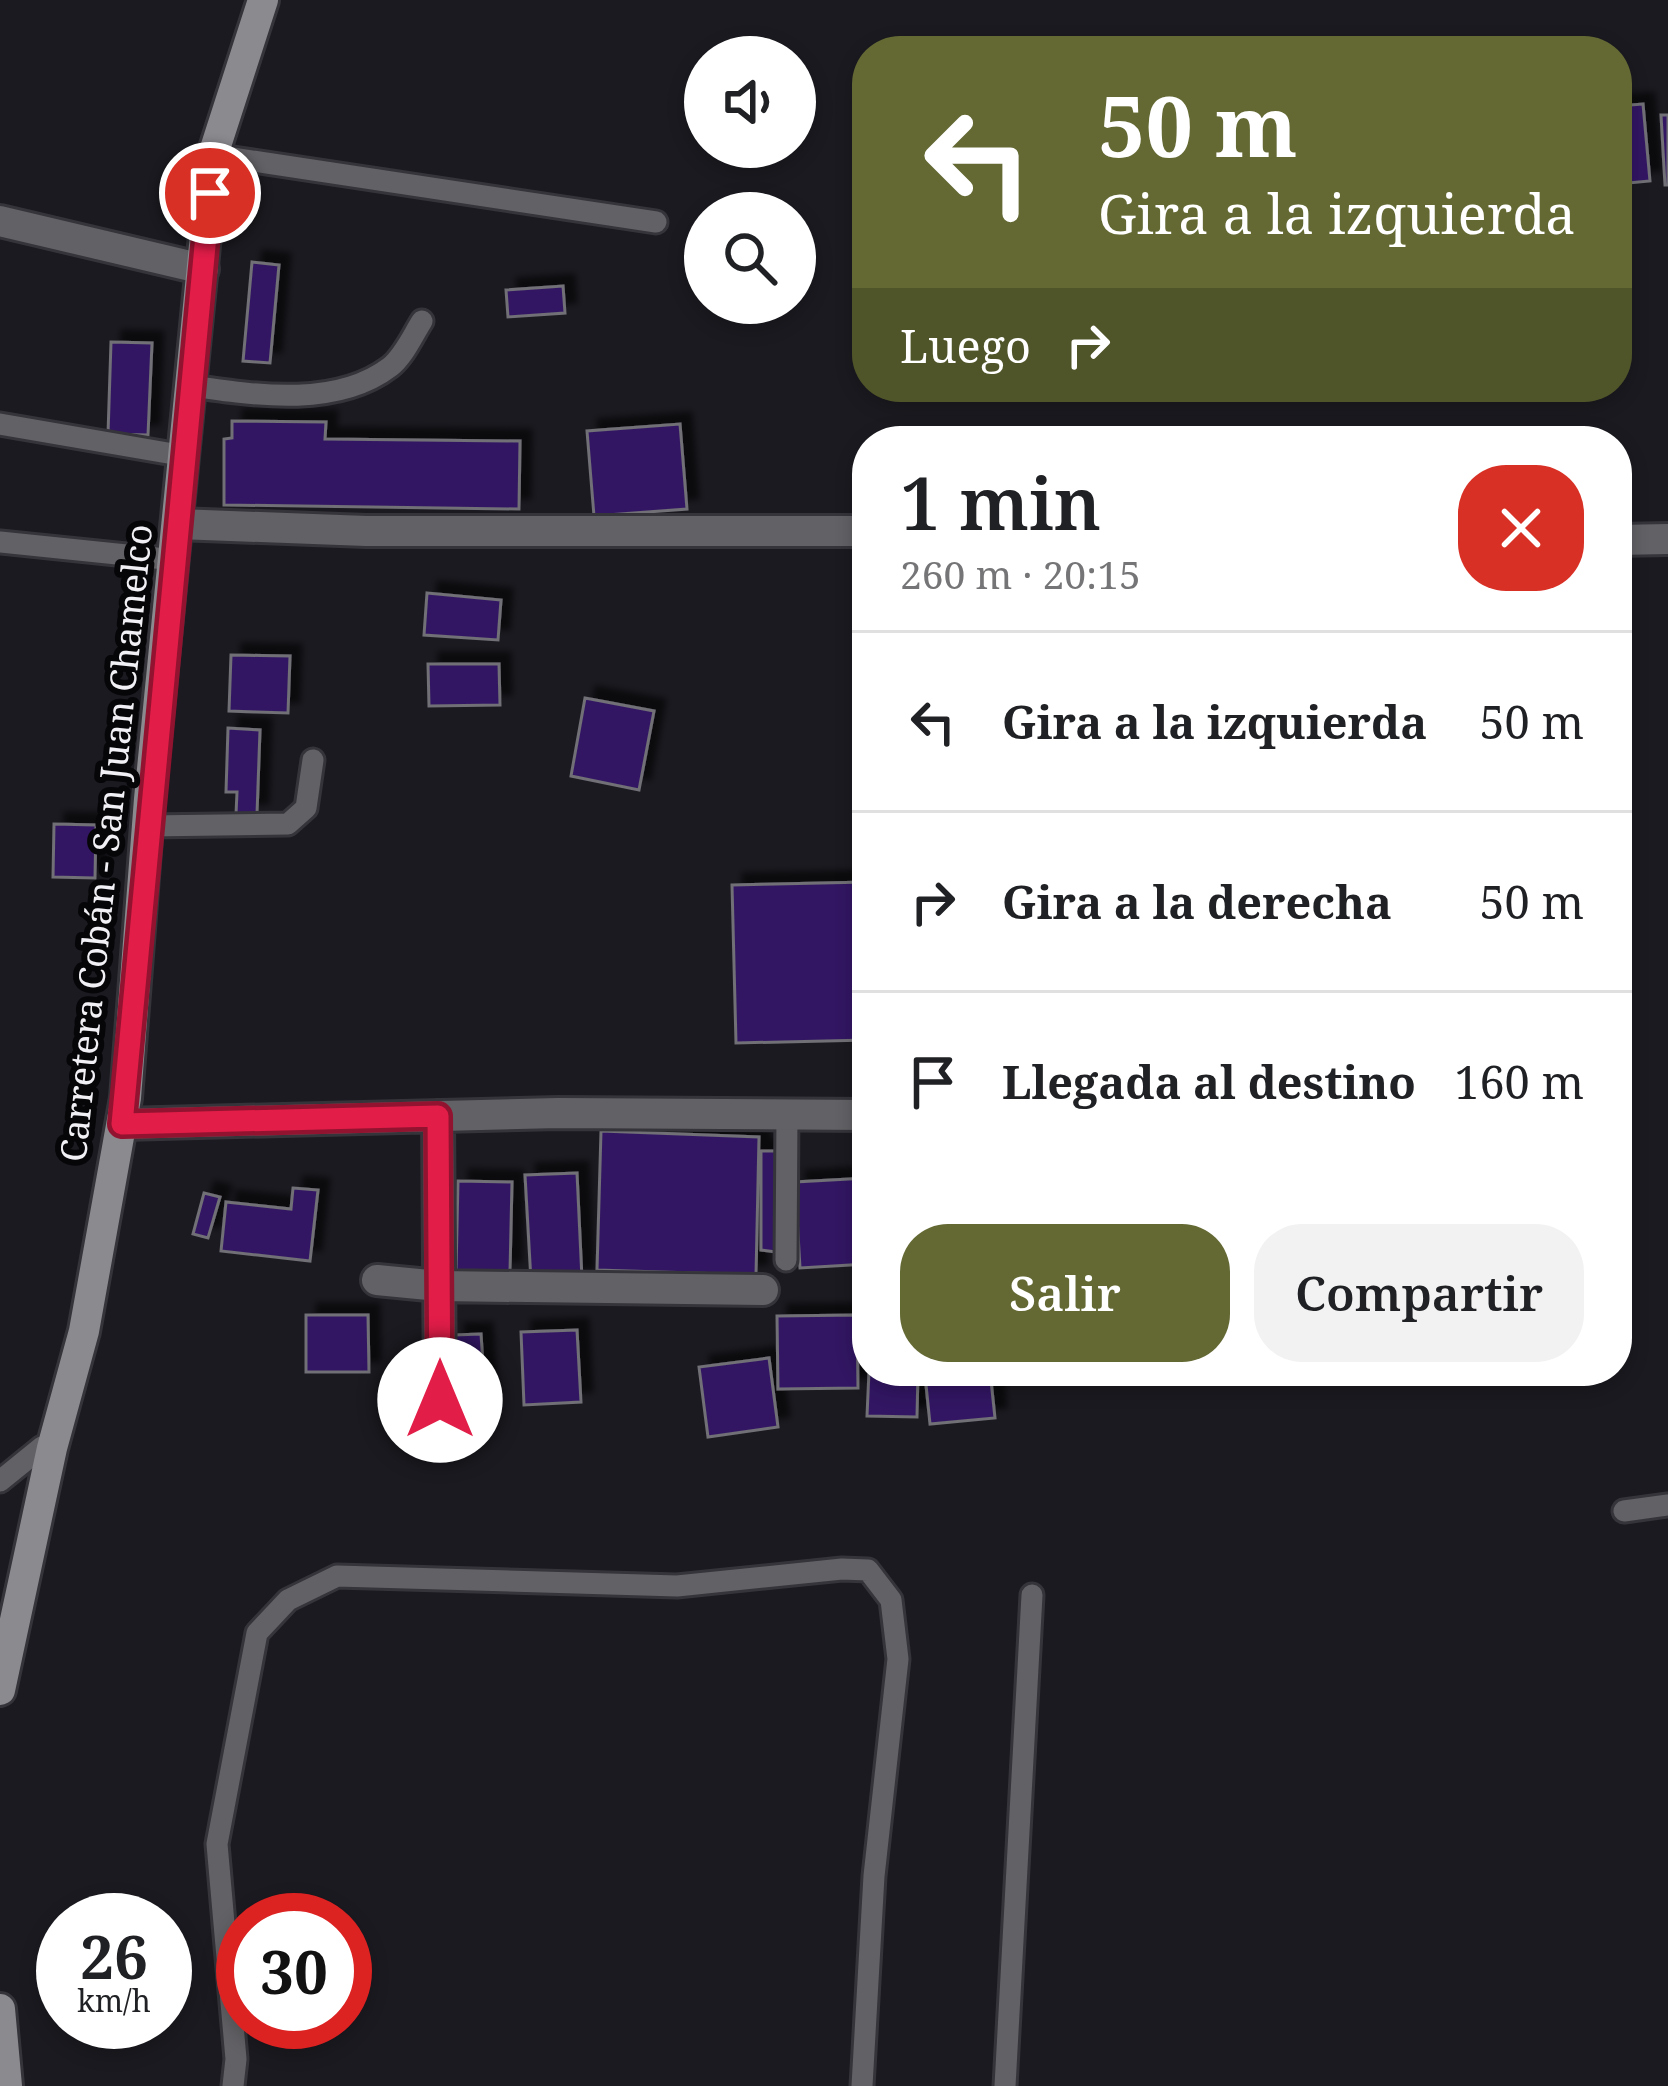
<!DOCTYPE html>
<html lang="es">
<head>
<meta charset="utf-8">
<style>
	body { margin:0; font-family:"Noto Serif",serif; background:#f2f2f2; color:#202124; height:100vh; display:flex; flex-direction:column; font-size:45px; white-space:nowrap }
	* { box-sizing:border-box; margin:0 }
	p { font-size:39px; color:#757577 }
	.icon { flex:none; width:66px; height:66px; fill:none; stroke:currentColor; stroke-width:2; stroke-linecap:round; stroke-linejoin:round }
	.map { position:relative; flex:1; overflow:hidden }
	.side { position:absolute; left:852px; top:426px; width:780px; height:960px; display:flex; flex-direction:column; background:#fff; border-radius:48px; box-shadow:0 6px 18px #0003 }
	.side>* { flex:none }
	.banner { position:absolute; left:852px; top:36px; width:780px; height:366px; border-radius:48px; box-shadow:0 6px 18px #0003; background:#646934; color:#fff; overflow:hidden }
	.buttons { position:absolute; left:684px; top:36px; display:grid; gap:24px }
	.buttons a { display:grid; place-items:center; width:132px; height:132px; border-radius:50%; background:#fff; box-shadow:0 6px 18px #0003; font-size:60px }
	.speed { position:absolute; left:36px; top:1893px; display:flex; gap:24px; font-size:60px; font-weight:700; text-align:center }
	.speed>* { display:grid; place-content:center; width:156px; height:156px; border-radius:50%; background:#fff; box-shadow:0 6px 18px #0003; line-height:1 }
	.speed small { font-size:30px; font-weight:400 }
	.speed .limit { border:18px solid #d22; background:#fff; color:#111 }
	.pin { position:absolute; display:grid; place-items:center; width:102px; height:102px; color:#fff; margin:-51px; border:6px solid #fff; border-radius:50%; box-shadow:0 3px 12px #0007 }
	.me { position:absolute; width:132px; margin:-66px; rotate:0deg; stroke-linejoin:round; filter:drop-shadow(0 0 9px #0008) }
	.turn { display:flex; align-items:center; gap:42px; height:252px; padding:0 48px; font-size:54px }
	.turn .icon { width:156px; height:156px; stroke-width:2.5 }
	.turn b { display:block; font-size:84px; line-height:102px }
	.then { display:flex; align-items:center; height:114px; padding:0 48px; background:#0003; gap:24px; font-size:45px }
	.round { display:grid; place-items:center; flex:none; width:126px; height:126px; border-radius:48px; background:#f2f2f2 }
	.summary { display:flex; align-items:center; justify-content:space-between; height:204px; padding:0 48px }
	h1 { font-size:72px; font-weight:600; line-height:90px }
	.action { display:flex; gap:24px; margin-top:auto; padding:24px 48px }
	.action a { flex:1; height:138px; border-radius:48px; background:#646934; color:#fff; font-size:48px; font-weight:600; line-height:138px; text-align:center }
	.action a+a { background:#f2f2f2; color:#202124 }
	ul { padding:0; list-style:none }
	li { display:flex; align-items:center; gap:36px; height:180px; padding:0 48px; border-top:3px solid #e0e0e0 }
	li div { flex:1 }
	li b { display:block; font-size:45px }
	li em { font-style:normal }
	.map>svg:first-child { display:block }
	.building { fill:#331863; stroke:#706f76; stroke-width:3; filter:url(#shadow) }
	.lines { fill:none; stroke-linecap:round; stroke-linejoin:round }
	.lane-casing { stroke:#35343a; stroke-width:27 }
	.street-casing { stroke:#35343a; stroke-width:36 }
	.secondary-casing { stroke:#35343a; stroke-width:36 }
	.lane { stroke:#626165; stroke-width:21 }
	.street { stroke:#626165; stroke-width:30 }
	.secondary { stroke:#8b8a8f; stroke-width:30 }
	.route-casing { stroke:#92132f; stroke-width:30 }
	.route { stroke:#e11d48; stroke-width:21 }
	.labels { text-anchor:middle; stroke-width:12; stroke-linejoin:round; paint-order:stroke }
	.street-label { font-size:36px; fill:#f1f1f5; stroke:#060608 }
</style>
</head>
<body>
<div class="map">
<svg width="1668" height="2086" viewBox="0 0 1668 2086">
	<defs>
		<filter id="shadow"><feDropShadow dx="11" dy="-11" stdDeviation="3" flood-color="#0009"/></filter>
	</defs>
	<rect width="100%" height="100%" fill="#1b1a20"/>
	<path class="building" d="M1643,104l7,77 -33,3v-78z
		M1661,115h7v70h-3z
		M252,262l27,3 -9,98 -27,-2z
		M563,286l2,27 -57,4 -2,-27z
		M111,342l41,1 -4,92 -40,-1z
		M232,421l94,1 -1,17 195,2 -1,68 -295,-4v-66l8,-1z
		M680,424l7,85 -93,7 -7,-85z
		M427,593l74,7 -3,40 -74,-5z
		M231,655l59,1 -2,57 -59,-2z
		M428,664h71l1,41 -71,1z
		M585,698l69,13 -15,79 -68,-14z
		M228,728l32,2 -3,84h-21l1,-22h-11z
		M54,824l42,1 -1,53 -42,-1z
		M867,882v158l-131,3 -4,-158z
		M601,1131l158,6 -3,138 -159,-5z
		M761,1151h18l-3,101 -15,-2z
		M577,1173l5,106 -51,2 -6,-106z
		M867,1178v86l-67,4 -5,-86z
		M458,1181l54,1 -2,90 -54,-1z
		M293,1188l25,2 -8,71 -89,-10 5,-49 65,7z
		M204,1193l16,4 -12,41 -15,-4z
		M306,1315h62l1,57h-63z
		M857,1315l1,73 -80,1 -1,-73z
		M577,1330l4,72 -57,3 -3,-73z
		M481,1334l5,76 -27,2 -5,-77z
		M769,1358l9,69 -70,10 -9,-70z
		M869,1371h49l-1,46 -50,-1z
		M965,1371h25l5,47 -65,6 -5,-49z"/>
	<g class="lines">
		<defs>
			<path id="lane" d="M213,155l443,67
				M191,386c64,9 145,22 199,-19 14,-11 23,-32 32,-46
				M0,424l185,32
				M0,542l175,18
				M148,826l140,-2 18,-16 7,-48
				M786,1260l1,-146
				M0,1481l42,-34 10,1
				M1624,1511l44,-6
				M233,2086l3,-27 -19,-215 40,-211 31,-33 49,-24 340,10 165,-17 26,1 23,30 7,59 -24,217 -12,210
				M1005,2086l27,-491"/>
			<path id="street" d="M0,221l203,48
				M178,524l188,7h501
				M1617,540l51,-1
				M438,1116l2,284
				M122,1124l436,-11 309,2
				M377,1280l62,6 324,4"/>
			<path id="secondary" d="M0,1690l52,-242 32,-117 42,-233 23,-299 64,-644 50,-155
				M0,2009l7,77"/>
		</defs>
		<use href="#lane" class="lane-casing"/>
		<use href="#street" class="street-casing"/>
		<use href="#secondary" class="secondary-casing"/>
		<use href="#lane" class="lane"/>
		<use href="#street" class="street"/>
		<use href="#secondary" class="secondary"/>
	</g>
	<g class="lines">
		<defs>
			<path id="route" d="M210,193l-88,931 316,-8 2,284"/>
		</defs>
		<use href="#route" class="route-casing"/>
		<use href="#route" class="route"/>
	</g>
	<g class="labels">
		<g class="street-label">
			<text transform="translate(106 843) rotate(-84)" y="13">Carretera Cobán - San Juan Chamelco</text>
		</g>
	</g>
</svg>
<div class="buttons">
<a><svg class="icon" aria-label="sound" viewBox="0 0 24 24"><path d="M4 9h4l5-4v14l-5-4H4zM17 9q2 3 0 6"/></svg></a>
<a><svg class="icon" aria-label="search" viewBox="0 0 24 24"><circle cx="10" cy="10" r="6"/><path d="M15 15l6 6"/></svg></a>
</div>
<div class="speed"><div>26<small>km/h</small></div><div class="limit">30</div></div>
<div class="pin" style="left:210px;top:193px;background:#d93025"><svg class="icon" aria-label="arrive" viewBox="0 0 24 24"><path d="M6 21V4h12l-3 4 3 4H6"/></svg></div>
<svg class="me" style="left:440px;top:1400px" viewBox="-20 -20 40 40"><circle r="19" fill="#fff"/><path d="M0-13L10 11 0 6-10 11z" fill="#e11d48"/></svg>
<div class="banner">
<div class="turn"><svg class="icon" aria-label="left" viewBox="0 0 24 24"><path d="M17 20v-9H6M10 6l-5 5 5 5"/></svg><div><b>50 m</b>Gira a la izquierda</div></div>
<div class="then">Luego<svg class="icon" aria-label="right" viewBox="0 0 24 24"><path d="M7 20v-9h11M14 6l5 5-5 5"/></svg></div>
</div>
<section class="side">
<div class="summary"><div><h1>1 min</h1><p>260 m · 20:15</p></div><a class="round" style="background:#d93025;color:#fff"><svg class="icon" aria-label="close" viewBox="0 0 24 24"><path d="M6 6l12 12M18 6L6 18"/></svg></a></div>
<ul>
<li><svg class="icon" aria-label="left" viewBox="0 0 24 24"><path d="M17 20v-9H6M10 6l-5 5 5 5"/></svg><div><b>Gira a la izquierda</b></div><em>50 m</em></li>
<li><svg class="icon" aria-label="right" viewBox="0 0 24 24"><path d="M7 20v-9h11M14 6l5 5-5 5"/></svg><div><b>Gira a la derecha</b></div><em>50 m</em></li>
<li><svg class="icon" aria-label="arrive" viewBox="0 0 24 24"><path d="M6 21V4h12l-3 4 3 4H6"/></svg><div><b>Llegada al destino</b></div><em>160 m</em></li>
</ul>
<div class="action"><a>Salir</a><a>Compartir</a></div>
</section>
</div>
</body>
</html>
